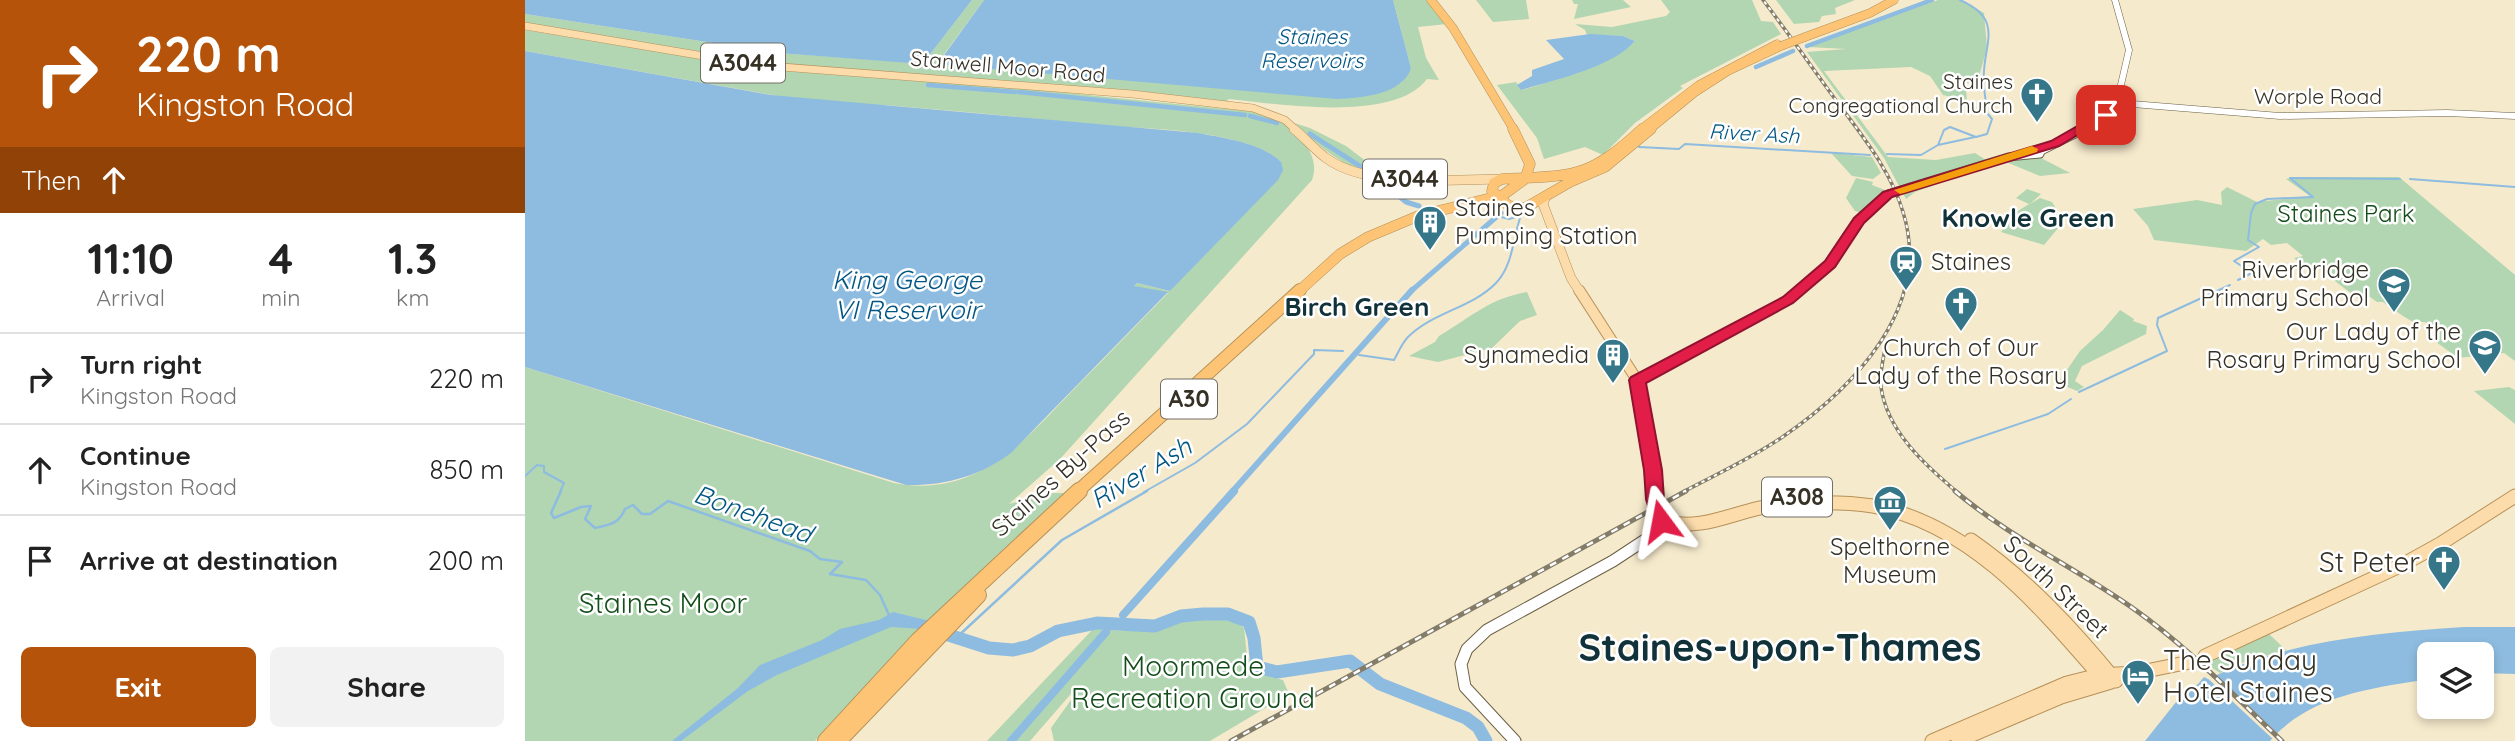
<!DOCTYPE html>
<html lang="en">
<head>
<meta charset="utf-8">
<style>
	body { margin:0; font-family:Quicksand,sans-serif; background:#f2f2f2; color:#222; height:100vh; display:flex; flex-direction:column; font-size:26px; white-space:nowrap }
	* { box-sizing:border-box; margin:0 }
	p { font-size:23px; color:#767676 }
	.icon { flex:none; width:38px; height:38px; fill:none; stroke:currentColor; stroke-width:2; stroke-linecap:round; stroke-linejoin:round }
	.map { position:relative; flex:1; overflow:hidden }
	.side { display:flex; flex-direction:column; background:#fff; width:525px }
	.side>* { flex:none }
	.guide { background:#b45309; color:#fff; overflow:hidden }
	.controls { position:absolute; left:1892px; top:642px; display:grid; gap:14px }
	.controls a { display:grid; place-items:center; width:77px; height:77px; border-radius:10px; background:#fff; box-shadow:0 4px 10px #0003; font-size:35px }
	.pin { position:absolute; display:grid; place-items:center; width:60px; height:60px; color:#fff; margin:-30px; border-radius:14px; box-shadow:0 4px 10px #0006 }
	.me { position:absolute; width:77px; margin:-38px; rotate:347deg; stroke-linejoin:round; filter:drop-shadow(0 0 5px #0008) }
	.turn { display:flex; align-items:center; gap:24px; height:147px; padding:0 21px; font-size:32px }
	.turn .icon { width:91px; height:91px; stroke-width:2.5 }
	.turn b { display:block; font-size:49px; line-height:60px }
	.then { display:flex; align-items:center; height:66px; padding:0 21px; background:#0003; gap:14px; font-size:26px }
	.eta { display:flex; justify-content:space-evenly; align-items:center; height:119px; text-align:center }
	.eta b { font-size:42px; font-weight:700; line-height:49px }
	.primary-button { display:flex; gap:14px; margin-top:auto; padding:14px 21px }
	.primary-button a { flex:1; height:80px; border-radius:10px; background:#b45309; color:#fff; font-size:28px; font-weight:700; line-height:80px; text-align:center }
	.primary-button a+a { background:#f2f2f2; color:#222 }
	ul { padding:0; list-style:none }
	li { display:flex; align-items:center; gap:21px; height:91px; padding:0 21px; border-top:2px solid #e0e0e0 }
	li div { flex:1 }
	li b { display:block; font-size:26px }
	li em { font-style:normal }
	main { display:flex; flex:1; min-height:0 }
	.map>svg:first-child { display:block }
	.green { fill:#b2d6b2 }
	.water { fill:#8dbce0 }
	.pier { fill:#f6eacc }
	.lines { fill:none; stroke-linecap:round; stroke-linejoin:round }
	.stream-far1 { stroke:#8dbce0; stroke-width:2 }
	.stream { stroke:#8dbce0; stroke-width:2.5 }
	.canal-far3 { stroke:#8dbce0; stroke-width:4.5 }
	.canal-far2 { stroke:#8dbce0; stroke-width:5 }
	.canal-far1 { stroke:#8dbce0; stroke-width:6 }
	.canal { stroke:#8dbce0; stroke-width:8 }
	.river { stroke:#8dbce0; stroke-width:13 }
	.minor-far3-casing { stroke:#6a6046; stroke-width:7 }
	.minor-far2-casing { stroke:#6a6046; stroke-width:9 }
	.minor-far1-casing { stroke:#6a6046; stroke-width:10 }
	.minor-casing { stroke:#6a6046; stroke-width:13 }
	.major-far3-casing { stroke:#b69158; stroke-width:8 }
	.major-far2-casing { stroke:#b69158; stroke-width:10 }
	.major-far1-casing { stroke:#b69158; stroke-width:12 }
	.major-casing { stroke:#b69158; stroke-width:15 }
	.highway-far3-casing { stroke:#b69158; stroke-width:9 }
	.highway-far2-casing { stroke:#b69158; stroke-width:11 }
	.highway-far1-casing { stroke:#b69158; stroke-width:14 }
	.highway-casing { stroke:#b69158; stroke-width:18 }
	.minor-far3 { stroke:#fff; stroke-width:6 }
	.minor-far2 { stroke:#fff; stroke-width:7 }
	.minor-far1 { stroke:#fff; stroke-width:9 }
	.minor { stroke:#fff; stroke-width:11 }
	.major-far3 { stroke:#fddcac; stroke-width:7 }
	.major-far2 { stroke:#fddcac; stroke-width:9 }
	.major-far1 { stroke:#fddcac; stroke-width:10 }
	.major { stroke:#fddcac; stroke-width:13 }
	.highway-far3 { stroke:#fcc474; stroke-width:8 }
	.highway-far2 { stroke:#fcc474; stroke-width:10 }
	.highway-far1 { stroke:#fcc474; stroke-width:12 }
	.highway { stroke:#fcc474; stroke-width:16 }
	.rail-far1-casing { stroke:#837c68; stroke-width:3.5 }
	.rail-casing { stroke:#837c68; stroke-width:5 }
	.rail-far1 { stroke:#fff; stroke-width:2; stroke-dasharray:3.5; stroke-linecap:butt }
	.rail { stroke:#fff; stroke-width:2.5; stroke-dasharray:7; stroke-linecap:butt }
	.minor-bridge-casing { stroke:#6a6046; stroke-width:9; stroke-linecap:butt }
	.highway-bridge-casing { stroke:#b69158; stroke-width:9; stroke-linecap:butt }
	.minor-bridge { stroke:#fff; stroke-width:7 }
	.highway-bridge { stroke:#fcc474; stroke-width:8 }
	.route { fill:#e11d48; stroke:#92132f; stroke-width:2 }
	.slow { fill:#f59e0b }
	.labels { text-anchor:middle; stroke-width:5; stroke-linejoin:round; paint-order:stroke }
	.far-water-label { font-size:21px; font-style:italic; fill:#025683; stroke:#fff }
	.far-street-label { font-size:21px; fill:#353125; stroke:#fff }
	.far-poi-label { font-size:21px; fill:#353125; stroke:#fff; text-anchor:end }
	.shield { fill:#fff; stroke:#726f66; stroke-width:2 }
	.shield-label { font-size:23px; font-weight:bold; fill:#353125 }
	.poi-label { font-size:24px; fill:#353125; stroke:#fff; text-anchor:end }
	.park-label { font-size:24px; fill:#134d19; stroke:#fff }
	.street-label { font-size:24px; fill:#353125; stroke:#fff }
	.neighbourhood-label { font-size:26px; font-weight:bold; fill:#12323a; stroke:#fff }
	.water-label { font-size:26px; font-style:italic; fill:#025683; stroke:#fff }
	.near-poi-label { font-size:28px; fill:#353125; stroke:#fff; text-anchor:end }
	.near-park-label { font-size:28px; fill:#134d19; stroke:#fff }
	.near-district-label { font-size:38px; font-weight:bold; fill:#12323a; stroke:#fff }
</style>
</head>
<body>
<main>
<section class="side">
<div class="guide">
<div class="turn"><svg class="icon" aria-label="right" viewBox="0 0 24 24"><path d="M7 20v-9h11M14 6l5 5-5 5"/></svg><div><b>220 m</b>Kingston Road</div></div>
<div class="then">Then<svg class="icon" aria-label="ahead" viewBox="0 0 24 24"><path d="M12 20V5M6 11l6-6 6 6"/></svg></div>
</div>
<div class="eta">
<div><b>11:10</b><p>Arrival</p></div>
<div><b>4</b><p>min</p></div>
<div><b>1.3</b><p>km</p></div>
</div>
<ul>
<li><svg class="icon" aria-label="right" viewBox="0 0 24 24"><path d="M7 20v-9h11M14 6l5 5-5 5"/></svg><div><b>Turn right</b><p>Kingston Road</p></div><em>220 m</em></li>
<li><svg class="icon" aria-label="ahead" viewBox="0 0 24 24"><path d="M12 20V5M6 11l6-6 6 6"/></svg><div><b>Continue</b><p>Kingston Road</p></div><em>850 m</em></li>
<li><svg class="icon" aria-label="arrive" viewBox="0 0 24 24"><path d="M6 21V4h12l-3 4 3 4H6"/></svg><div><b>Arrive at destination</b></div><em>200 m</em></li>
</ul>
<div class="primary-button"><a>Exit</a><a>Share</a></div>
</section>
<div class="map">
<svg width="1990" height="741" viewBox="0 0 1990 741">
	<rect width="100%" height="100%" fill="#f6eacc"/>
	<path class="green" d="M447,0h12l-45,61 450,28 13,-7 9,-14 -18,-68h35l19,24 -29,3 8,31 13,22 -12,-1c-32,44 -150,25 -198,20l-3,3 -479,-40 -222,-37v-11l253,39 127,9 8,-4 -3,5 18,-6z
		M951,0h50l3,19 -36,3z
		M1047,0h51l8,7 -57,12 4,-15h-4z
		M1136,0h91l9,21 12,1 8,12 -101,52 3,2 -48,35 -32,32 -18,-8 -41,12 -7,-21 -40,-53 19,-3 6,8c31,-9 92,-25 113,-49l-12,-5 -36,-1 -2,-5 -10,-6 37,3 54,-11 4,-4z
		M1251,0h79l-20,8 1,6 -14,2 -3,6 -25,2z
		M1413,0h23l23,13 3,35 -7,25 2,9 -21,1 5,5 1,13 -24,-6 -13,-19 -19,-9 -87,4 64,86 48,3 39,-7 14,9 -23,5 10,3 -61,22 -9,7 -22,-41 -77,-106 39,-3 -38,-2z
		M0,30l236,39 157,9 348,35c24,12 57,38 46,67l-252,279 -51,45 39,-11h18l-150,139 -101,109h-290v-374l369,116c85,16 131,-44 184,-98 31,-31 60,-62 90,-92l-35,-6 4,-4 33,8 111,-129c-37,-35 -149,-33 -198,-38 -65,-8 -132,-13 -197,-19l-19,11 2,-1 -97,-20 -247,-44z
		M769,123l16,5 36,18 33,25 22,4c-56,-3 -67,-17 -107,-52z
		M1306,153l41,4 9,16 -8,6 -21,-3z
		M1514,157l31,16 -30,3 -34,-14z
		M1769,177h105l6,5 110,93v86l-11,-8 -46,5 -26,-19 6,-1 -4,-4 3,-3 -12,-9h-12l-10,-6 -20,-14h-6l-7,-5 -6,1 4,5h-4l-45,-34 -10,1 -15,-12 9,-2 -16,-13 -16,2 -8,-6 -17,12 -92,-11 -6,-14 -15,-17 64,-9 25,5 -1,-13 6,-5 30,15 53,-6 -24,-17z
		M1331,178l17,4 -1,3 13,5 -24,23 -6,-2 -9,-13z
		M1502,189l14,5 -11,10 10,-6 12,4 12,19 -20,24 -43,-13 12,-18 16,-10 -13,-6z
		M1002,292l10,23 -17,6 -28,27 -54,14 -29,-6 26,-14 4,-6c32,-19 51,-38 88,-44z
		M1595,310l14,9 -1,2 14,5 -1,8 -64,32 -7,15 9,6 -7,4 -19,-8 22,-32 23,-21z
		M1984,387l6,3v34l-41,-33z
		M671,616l1,4c17,-3 33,-2 47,8l3,28 13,18 23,6 6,14 -79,47h-156l-3,-13 27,-38 -2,-2 -46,53h-43l106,-112 31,2 8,-9z
		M1743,633l18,17 -44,13 -22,10 -15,-10z"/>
	<path class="water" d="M0,0h447l-44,57 -18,6 -132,-10 -253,-39z
		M459,0h409l18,68c-8,27 -51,30 -74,31l-390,-34 -8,-3z
		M1065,34l33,2 12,5c-22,26 -80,39 -114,49l-4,-5 15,-9v-6l32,-11 -18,-19z
		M0,51l246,44 427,38c26,5 64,10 83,29l2,8 -5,10 -108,111 -33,-8 -3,3 34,6 -157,161c-31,23 -66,33 -105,32l-381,-118z
		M368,612l37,9 -7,8 -32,-2 -114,48 -29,16 -67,50h-9l66,-53 22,-23 62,-25 18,-11 39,-9z
		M1939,627h51v47l-33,-1 -1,-19h-52v25c-56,9 -120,16 -159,62h-125l39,-49 14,-8 6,-7 4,2c81,-39 169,-46 256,-52z"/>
	<path class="pier" d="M1688,673l67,63 -5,5 -72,-67z"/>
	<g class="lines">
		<path class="stream-far1" d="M1435,0c48,21 20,47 24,85
			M1413,145l6,-15 6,-3 26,10 11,-3 5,-15 -5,-6 -3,-26
			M1114,147l40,2 6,-5 185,11
			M1362,154l34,1 17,-10 37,-8
			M1885,179l105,8
			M972,216l12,3 11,-3
			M1713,280l14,-7 -18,-12 25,-14 -11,-7 3,-27 4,-9 12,-5 46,-2 -23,-19 110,1
			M834,355l35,5c4,-7 8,-17 14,-23 25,-25 64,-29 88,-54 18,-19 17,-48 26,-71
			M1554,392l88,-41 -10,-26 1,-7 72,-33
			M1420,449l103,-35 23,-15
			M0,476l12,-11 7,1v6l20,11 -4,9
			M619,492l51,-29 52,-39 67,-70v-4l29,1"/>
		<path class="stream" d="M36,491l-10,22 3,5 27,-11 10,-1 -6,13 10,9c14,-3 24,-4 30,-19l8,-4 9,9h8l18,-13 142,50 10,8 22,3 -12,12 36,6 14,15 9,20
			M431,638l106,-98 85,-49"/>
		<path class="canal-far3" d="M1282,46l125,-46
			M1231,67l37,-16
			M403,85l87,7
			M494,92l226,23
			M725,116l27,7"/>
		<path class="canal-far2" d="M785,134l53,34
			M855,181l8,6
			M870,193l11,9 13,4
			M885,292l91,-79"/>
		<path class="canal-far1" d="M707,492l180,-202"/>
		<path class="canal" d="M598,615l111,-124
			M486,741l95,-109"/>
		<path class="river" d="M411,631l53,17 24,2 17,-4 28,-15 39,-8 58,3 26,-10 22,-2h25l21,8 5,16 3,29 20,5 73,-11 30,23 86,34 12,9 8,14"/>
		<defs>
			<path id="minor-far3" d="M1590,0l14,50 -9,39v14
				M1595,103l160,13 167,-3 68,3
				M1556,130l39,-27"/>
			<path id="minor-far2" d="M1395,184l88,-27 32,-3 1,-3 44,-22
				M1273,292l32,-28 29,-43 20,-19"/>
			<path id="minor-far1" d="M1112,380l151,-80 12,-10"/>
			<path id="minor" d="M990,741l-50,-54 -4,-23 6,-15 20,-19 126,-69 38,-25 31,-9"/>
			<path id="major-far3" d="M0,26l232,39 375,29 121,14 32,12 11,10"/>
			<path id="major-far2" d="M769,129c11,9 21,21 32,29 42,31 126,21 176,21
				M1021,196l-3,8 28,74 9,14"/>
			<path id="major-far1" d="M1054,290l58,90 18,112"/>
			<path id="major" d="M1129,491l10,30c39,12 76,-13 114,-16 32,-3 63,-4 95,1 100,18 170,105 233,177
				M1446,540c56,39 102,88 145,141
				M1680,656l197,-91 38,-21 75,-48
				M1407,741l135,-58 32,-8 37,-2 54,-11
				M1433,741l103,-44 50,-15"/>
			<path id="highway-far3" d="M906,0l22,28 61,102
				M1280,37l65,-24 24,-13
				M1115,130l59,-45 78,-41
				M1124,130l45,-37 34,-22 53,-25"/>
			<path id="highway-far2" d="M1117,129c-55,51 -68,46 -140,50l-8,4 -2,8 17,15 16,2 45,-26 35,-15 46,-38
				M773,292l42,-38 28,-17 50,-21 85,-21 22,-16 5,-15 -17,-35"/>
			<path id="highway-far1" d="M552,492l223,-202"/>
			<path id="highway" d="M301,741l93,-101 160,-149
				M313,741l140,-146"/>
		</defs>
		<use href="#minor-far3" class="minor-far3-casing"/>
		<use href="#minor-far2" class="minor-far2-casing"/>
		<use href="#minor-far1" class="minor-far1-casing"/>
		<use href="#minor" class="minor-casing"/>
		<use href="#major-far3" class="major-far3-casing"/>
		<use href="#major-far2" class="major-far2-casing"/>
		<use href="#major-far1" class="major-far1-casing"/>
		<use href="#major" class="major-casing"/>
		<use href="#highway-far3" class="highway-far3-casing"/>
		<use href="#highway-far2" class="highway-far2-casing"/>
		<use href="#highway-far1" class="highway-far1-casing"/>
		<use href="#highway" class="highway-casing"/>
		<use href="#minor-far3" class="minor-far3"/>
		<use href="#minor-far2" class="minor-far2"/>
		<use href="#minor-far1" class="minor-far1"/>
		<use href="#minor" class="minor"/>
		<use href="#major-far3" class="major-far3"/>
		<use href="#major-far2" class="major-far2"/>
		<use href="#major-far1" class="major-far1"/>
		<use href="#major" class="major"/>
		<use href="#highway-far3" class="highway-far3"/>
		<use href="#highway-far2" class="highway-far2"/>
		<use href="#highway-far1" class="highway-far1"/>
		<use href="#highway" class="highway"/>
		<defs>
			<path id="rail-far1" d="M1361,343c-2,13 -7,31 -5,44 6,44 44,78 76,105
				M1158,492c32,-17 67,-33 98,-54 72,-49 152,-131 122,-226 -12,-41 -40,-75 -65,-109 -25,-34 -49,-69 -75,-103"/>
			<path id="rail" d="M1430,491c54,46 121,77 179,118 54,38 100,87 148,132
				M706,741l455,-250"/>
		</defs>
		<use href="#rail-far1" class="rail-far1-casing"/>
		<use href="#rail" class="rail-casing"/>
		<use href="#rail-far1" class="rail-far1"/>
		<use href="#rail" class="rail"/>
		<defs>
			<path id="minor-bridge" d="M1354,202l9,-8 32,-10"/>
			<path id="highway-bridge" d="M1256,46l24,-9"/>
		</defs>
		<use href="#minor-bridge" class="minor-bridge-casing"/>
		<use href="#highway-bridge" class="highway-bridge-casing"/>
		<use href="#minor-bridge" class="minor-bridge"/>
		<use href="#highway-bridge" class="highway-bridge"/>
	</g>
	<path class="route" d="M1577,112l9,3 -52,31 -167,51 -28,26 -29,44 -42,36 -147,80 16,87 2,29 6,22 -3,5h-13l-8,-27 -2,-29 -15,-90 2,-3 152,-80 42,-36 29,-43 29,-26 168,-51z"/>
	<path class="slow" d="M1507,146l6,3 -1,3 -133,41 -4,1 -6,-4z"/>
	<defs>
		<symbol id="church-pin" viewBox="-11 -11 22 30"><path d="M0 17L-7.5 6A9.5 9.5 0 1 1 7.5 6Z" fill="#357788" stroke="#fff"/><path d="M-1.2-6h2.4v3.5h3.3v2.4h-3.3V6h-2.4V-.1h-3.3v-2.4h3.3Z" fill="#fff"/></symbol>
		<symbol id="building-pin" viewBox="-11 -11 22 30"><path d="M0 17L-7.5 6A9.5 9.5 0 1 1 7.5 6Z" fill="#357788" stroke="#fff"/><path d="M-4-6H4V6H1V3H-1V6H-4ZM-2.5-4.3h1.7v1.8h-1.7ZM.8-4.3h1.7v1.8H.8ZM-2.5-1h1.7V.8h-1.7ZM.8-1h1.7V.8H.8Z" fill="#fff"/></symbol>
		<symbol id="station-pin" viewBox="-11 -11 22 30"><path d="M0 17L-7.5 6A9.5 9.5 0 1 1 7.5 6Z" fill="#357788" stroke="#fff"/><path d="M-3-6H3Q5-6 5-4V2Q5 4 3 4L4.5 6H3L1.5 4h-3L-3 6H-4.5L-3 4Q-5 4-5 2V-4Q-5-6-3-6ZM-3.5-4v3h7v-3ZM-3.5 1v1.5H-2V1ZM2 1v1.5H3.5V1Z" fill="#fff"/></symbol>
		<symbol id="school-pin" viewBox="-11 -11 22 30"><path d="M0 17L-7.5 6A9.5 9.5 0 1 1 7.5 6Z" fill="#357788" stroke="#fff"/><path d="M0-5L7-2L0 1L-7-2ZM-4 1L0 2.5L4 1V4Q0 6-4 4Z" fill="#fff"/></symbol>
		<symbol id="museum-pin" viewBox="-11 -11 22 30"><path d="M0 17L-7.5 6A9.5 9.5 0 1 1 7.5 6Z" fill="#357788" stroke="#fff"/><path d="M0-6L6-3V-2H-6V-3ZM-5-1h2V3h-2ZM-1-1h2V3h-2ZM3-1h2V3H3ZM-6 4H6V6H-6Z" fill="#fff"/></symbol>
		<symbol id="hotel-pin" viewBox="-11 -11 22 30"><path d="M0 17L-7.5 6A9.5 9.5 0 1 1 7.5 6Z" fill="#357788" stroke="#fff"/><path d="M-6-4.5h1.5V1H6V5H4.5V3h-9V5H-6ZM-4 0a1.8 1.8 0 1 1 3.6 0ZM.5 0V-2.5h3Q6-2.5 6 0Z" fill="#fff"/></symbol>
	</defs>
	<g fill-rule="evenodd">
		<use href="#church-pin" x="1493" y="75" width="38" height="52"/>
		<use href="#building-pin" x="886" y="203" width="38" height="52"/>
		<use href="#station-pin" x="1362" y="243" width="38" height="52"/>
		<use href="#school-pin" x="1850" y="265" width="38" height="52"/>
		<use href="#church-pin" x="1417" y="284" width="38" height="52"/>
		<use href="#school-pin" x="1941" y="327" width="38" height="52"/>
		<use href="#building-pin" x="1069" y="336" width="38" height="52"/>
		<use href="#museum-pin" x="1346" y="483" width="38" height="52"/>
		<use href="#church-pin" x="1900" y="543" width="38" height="52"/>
		<use href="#hotel-pin" x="1594" y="657" width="38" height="52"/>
	</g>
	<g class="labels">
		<g class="far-water-label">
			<text x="787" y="44">Staines<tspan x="787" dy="24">Reservoirs</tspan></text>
			<text transform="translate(1229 134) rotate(3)" y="7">River Ash</text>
		</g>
		<g class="far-street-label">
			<text transform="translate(483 67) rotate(5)" y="7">Stanwell Moor Road</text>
			<text x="1793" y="104">Worple Road</text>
		</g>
		<g class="far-poi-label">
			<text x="1488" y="89">Staines<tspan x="1488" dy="24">Congregational Church</tspan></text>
		</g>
		<g class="shield">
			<rect x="176" y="43.5" width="84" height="39" rx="5"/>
			<rect x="838" y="159.5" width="84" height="39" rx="5"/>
			<rect x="636" y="379.5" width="56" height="39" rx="5"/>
			<rect x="1237" y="477.5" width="70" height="39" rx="5"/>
		</g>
		<g class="shield-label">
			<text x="218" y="71">A3044</text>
			<text x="880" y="187">A3044</text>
			<text x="664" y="407">A30</text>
			<text x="1272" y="505">A308</text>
		</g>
		<g class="poi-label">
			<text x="930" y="216" text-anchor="start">Staines<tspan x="930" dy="28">Pumping Station</tspan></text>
			<text x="1406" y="270" text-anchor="start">Staines</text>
			<text x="1844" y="278">Riverbridge<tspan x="1844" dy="28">Primary School</tspan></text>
			<text x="1936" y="340">Our Lady of the<tspan x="1936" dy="28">Rosary Primary School</tspan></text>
			<text x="1436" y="356" text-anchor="middle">Church of Our<tspan x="1436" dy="28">Lady of the Rosary</tspan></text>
			<text x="1064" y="363">Synamedia</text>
			<text x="1365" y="555" text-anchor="middle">Spelthorne<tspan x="1365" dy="28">Museum</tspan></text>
		</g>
		<g class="park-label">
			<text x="1821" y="222">Staines Park</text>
		</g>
		<g class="street-label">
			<text transform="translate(536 473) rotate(-42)" y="8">Staines By-Pass</text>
			<text transform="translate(1531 587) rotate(44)" y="8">South Street</text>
		</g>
		<g class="neighbourhood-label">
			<text x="1503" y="227">Knowle Green</text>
			<text x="832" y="316">Birch Green</text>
		</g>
		<g class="water-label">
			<text x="382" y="289">King George<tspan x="382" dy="30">VI Reservoir</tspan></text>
			<text transform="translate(616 473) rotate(-31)" y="9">River Ash</text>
			<text transform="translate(228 514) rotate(20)" y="9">Bonehead</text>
		</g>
		<g class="near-poi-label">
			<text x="1895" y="572">St Peter</text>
			<text x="1638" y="670" text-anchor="start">The Sunday<tspan x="1638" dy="32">Hotel Staines</tspan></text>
		</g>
		<g class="near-park-label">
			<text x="138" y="613">Staines Moor</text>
			<text x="668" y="676">Moormede<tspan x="668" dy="32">Recreation Ground</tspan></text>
		</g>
		<g class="near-district-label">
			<text x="1255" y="661">Staines-upon-Thames</text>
		</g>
	</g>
</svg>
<div class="controls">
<a><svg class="icon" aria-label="layers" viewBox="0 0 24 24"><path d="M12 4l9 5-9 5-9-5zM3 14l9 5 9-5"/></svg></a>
</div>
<div class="pin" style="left:1581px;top:115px;background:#d93025"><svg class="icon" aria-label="arrive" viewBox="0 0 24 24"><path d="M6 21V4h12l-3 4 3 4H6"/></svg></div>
<svg class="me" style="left:1136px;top:521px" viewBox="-20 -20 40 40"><path d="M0-17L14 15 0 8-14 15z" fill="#e11d48" stroke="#fff" stroke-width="4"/></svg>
</div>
</main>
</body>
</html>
